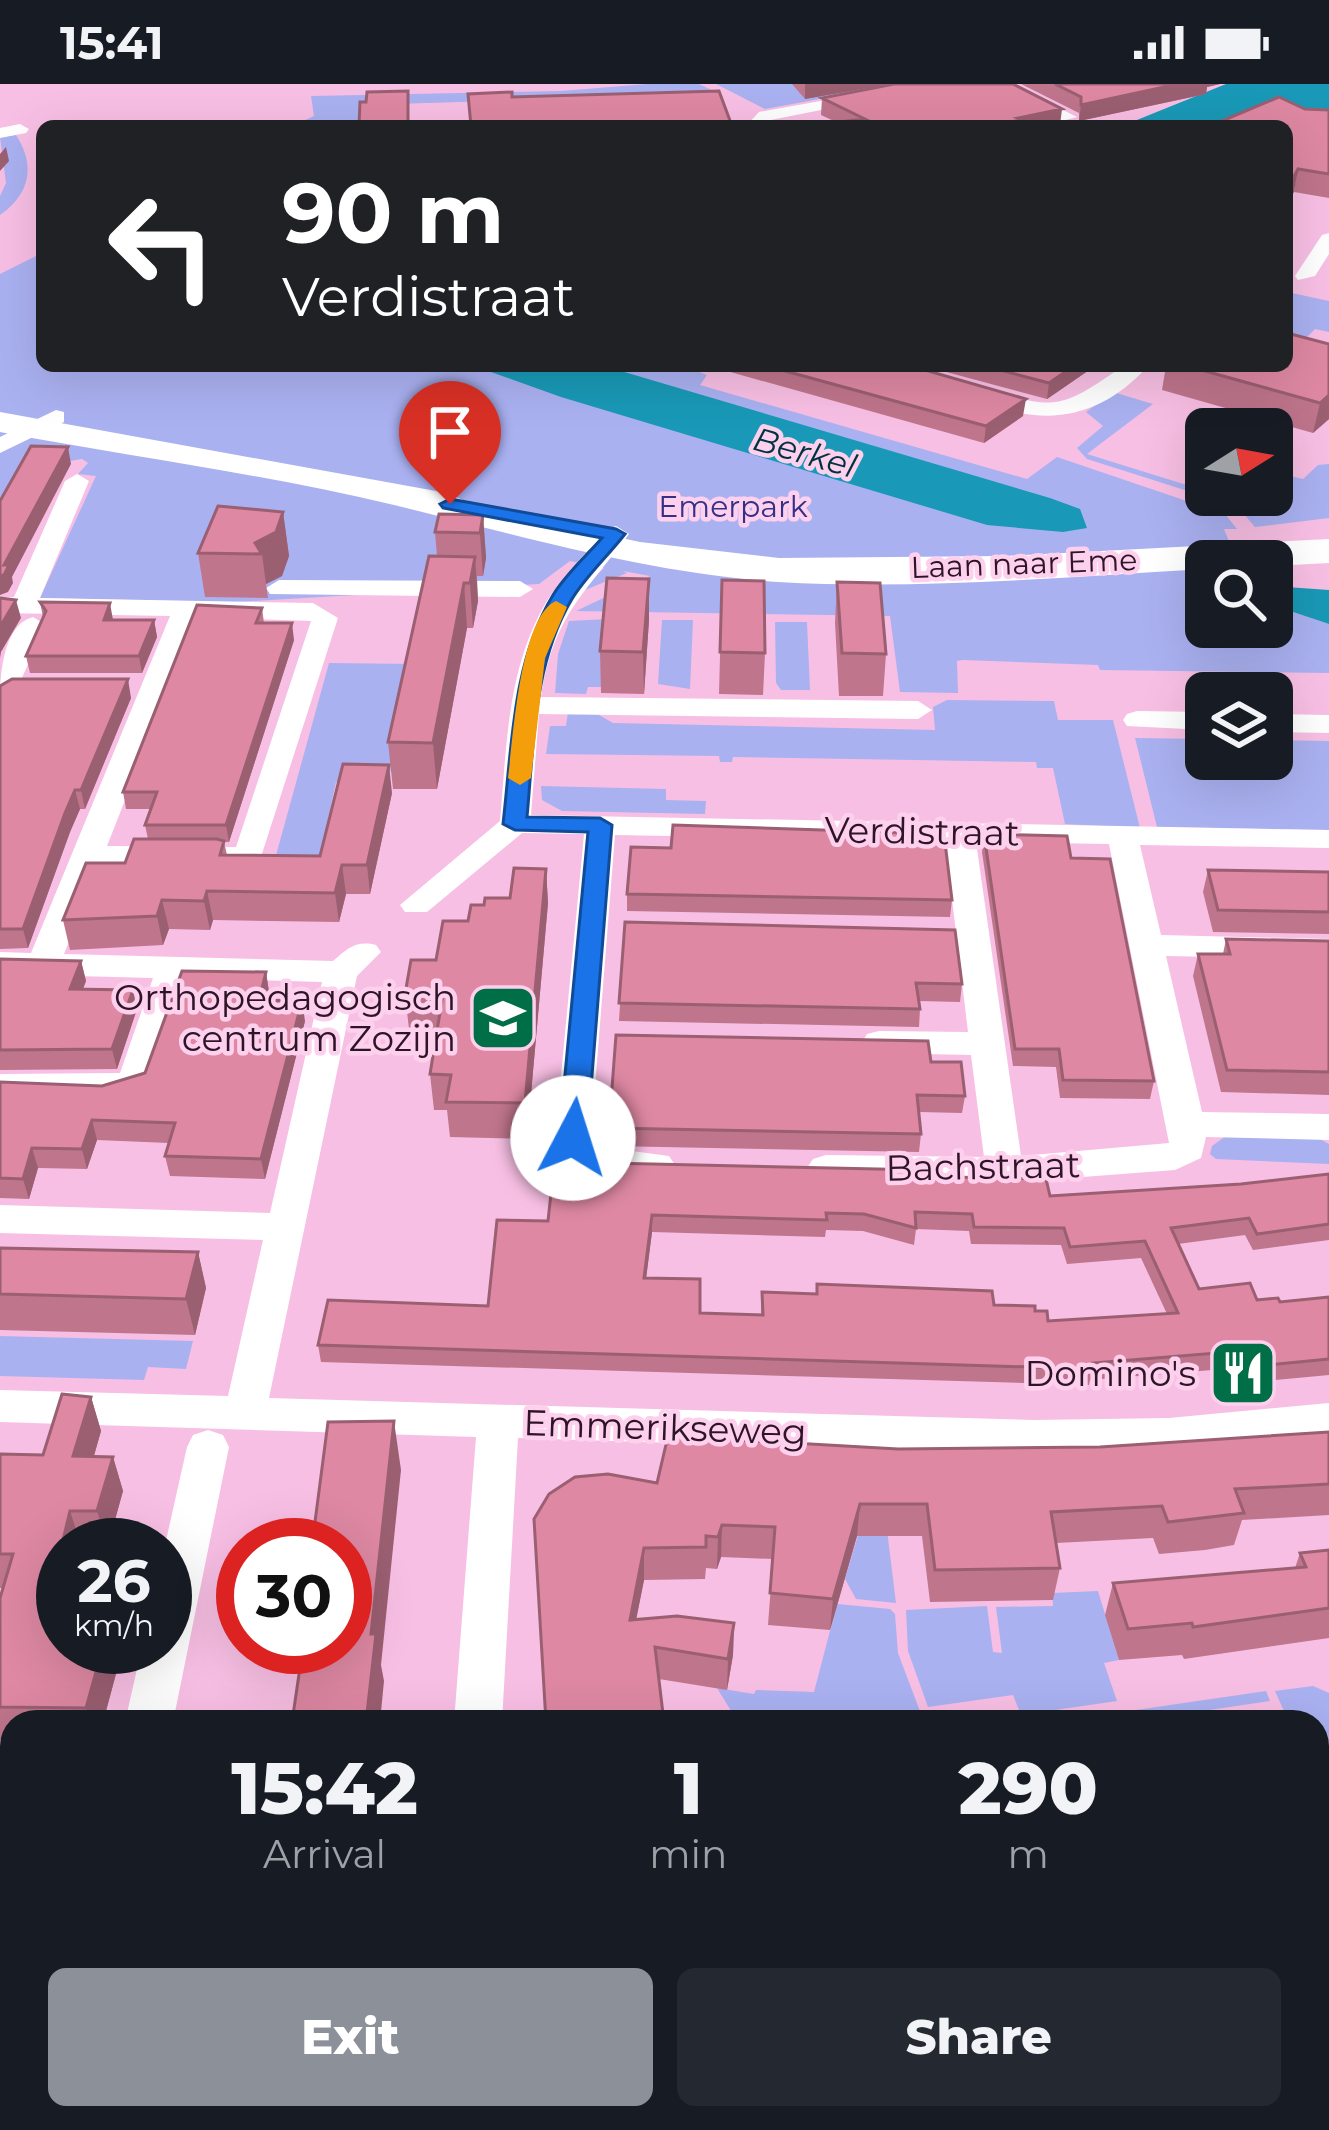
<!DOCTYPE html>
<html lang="en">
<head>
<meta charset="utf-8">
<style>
	body { margin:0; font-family:Montserrat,sans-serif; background:#242831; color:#f1f3f6; height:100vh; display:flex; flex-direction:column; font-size:45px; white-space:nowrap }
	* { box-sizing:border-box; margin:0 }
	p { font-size:39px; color:#9ea1a6 }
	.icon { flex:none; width:66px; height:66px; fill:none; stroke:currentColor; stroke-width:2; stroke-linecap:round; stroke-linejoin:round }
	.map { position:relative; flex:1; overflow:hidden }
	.details { position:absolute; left:0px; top:1626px; width:1329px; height:420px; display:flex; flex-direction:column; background:#171b24; border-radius:36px 36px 0 0; box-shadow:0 12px 48px #0002 }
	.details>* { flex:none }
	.hud { position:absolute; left:36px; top:36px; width:1257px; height:252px; border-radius:18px; box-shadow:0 12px 48px #0002; background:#202124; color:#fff; overflow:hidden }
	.needle { width:78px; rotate:79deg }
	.tools { position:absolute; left:1185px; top:324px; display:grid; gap:24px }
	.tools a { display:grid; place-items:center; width:108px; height:108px; border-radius:18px; background:#171b24; box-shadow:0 12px 48px #0002; font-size:60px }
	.speed { position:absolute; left:36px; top:1434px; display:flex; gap:24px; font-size:60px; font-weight:700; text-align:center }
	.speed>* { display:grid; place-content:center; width:156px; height:156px; border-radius:50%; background:#171b24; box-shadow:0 12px 48px #0002; line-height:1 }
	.speed small { font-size:30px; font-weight:400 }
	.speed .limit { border:18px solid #d22; background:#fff; color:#111 }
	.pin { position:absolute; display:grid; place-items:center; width:102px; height:102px; color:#fff; margin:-123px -51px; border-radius:50% 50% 50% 0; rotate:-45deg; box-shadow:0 0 12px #0007 }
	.pin .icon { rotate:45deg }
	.me { position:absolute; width:132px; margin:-66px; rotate:5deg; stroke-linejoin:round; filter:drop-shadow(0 0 9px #0008) }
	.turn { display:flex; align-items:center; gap:42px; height:252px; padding:0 48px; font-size:54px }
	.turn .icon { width:156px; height:156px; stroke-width:2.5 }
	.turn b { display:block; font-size:84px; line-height:102px }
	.eta { display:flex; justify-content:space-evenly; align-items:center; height:204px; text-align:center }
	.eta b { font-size:72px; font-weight:800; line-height:84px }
	.action { display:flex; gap:24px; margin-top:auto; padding:24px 48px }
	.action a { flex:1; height:138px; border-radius:18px; background:#8c9099; color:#fff; font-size:48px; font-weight:800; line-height:138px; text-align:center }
	.action a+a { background:#242831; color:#f1f3f6 }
	.status { display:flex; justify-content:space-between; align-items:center; height:84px; padding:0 60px; background:#171b24; direction:ltr }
	.status svg { height:33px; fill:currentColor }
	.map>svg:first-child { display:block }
	.green { fill:#aab1f1 }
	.water { fill:#1999b7 }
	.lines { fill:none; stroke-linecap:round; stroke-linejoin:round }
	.street { fill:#fff; fill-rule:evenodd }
	.secondary { fill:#fff; fill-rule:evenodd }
	.wall { fill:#bf758c; fill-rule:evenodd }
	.shaded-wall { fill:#9b5f72 }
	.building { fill:#de88a3; stroke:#9b5f72; stroke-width:3; fill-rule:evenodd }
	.route { fill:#1a73e8; stroke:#114b97; stroke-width:3 }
	.slow { fill:#f59e0b }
	.labels { text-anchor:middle; stroke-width:9; stroke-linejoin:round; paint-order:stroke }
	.far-park-label { font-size:30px; fill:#353087; stroke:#fdd1ed }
	.far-street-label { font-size:30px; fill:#2e1426; stroke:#fdd1ed }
	.far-water-label { font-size:33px; font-style:italic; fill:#003340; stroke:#fdd1ed }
	.street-label { font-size:36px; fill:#2e1426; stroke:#fdd1ed }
	.poi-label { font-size:36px; fill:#2e1426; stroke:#fdd1ed; text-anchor:end }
</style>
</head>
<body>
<div class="status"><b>15:41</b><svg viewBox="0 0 49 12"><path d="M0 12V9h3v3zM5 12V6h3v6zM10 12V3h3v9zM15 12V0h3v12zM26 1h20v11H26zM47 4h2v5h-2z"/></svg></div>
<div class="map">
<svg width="1329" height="2046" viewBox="0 0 1329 2046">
	<rect width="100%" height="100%" fill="#f8bfe4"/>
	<path class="green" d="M647,0h52l21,10 -326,10 -5,16 -40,2 -1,4h-128l-9,-6 92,1 11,-5 -3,-20 250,-5z
		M716,0h185l-136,25z
		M16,51c20,31 14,59 -16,80v-19l6,-13 -6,-46z
		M42,169v113h642l23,9 -7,10 327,94 30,-22 168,57 12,15h-13l13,32h-31v66h66v-22l57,19v49l-229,-3 -2,-5 -135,-5 -6,1 1,32 -58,-1 -10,-76 -314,-5 74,-35 -27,-5 4,2 -47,19 24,-24 -34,-7 -31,23 -304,18 -195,-4 56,-122 -18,-2 10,-11 -6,-4 -49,8 -33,59v-252z
		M1287,208l42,9v31l-14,-3 -28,28z
		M1113,308l40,12 -66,50 119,37v4h66v-12l10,-9 21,5 15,-14 11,-1v54l-74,9 -17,-20 -151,-48 -10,-11 26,-22 -17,-14z
		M608,535l-6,68h-14l-2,7 -31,-1 3,-39 11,-33z
		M662,536h31l-3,69 -32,-5z
		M775,538h32l3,68h-29l-5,-7z
		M329,579l87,1 -28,118h-52l-17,79 -44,-2z
		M947,616l107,1 4,19h55l27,108 -75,-4 -12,-56h-16l-1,-6 -303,-5 -1,5h-12l-1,-6 -173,-2 4,-28h16l2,-14h26l19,11 322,7 -2,-23z
		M1135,654l71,1v20h66v-19l57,1v89l-172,-3z
		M541,702l125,3v11l40,1 -1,13 -143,-3 -20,-11z
		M1227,1051l93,4 9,5v20l-113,-5 -6,-5 2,-8z
		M0,1252l193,5 -7,28 -38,-2 -4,13 -144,-4z
		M874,1397h7l15,122 -40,-4 -11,-20z
		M1098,1507l21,69 -15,3 13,38 -96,14 -8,-20 -85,12 -20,-56 -2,-41 81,-4 6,46 9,1 -6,-46 57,-1 -1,-13z
		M837,1520l53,5 5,5 3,39 26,69h-186l-21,-34 37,6 2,-4 58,2z
		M1313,1602l16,7v58l-12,-29h-28l-14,-31z
		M1266,1607l4,10 -141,21h-75z"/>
	<path class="water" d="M1226,0h103v45l-21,-4 -186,1z
		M474,282h130l446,132 30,11 7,19 -24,4 -76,-7 -426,-128z
		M1272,502l57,4v34l-57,-19z"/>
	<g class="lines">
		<path class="street" d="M915,0h36l-180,36 -6,6h-19l13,-14z
			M989,0h22l66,33 -15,4z
			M20,40l9,5 -3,4 -26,5v-10z
			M1329,149v21l-14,22 -17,4 -3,-4 27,-41z
			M1123,282h25c-37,41 -83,59 -136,45 -16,-4 -33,-6 -44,-16l11,-7c76,20 77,25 144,-22z
			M56,326l8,2v10l-64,31v-16z
			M77,390l12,7 -49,117 273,5 25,15 -79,245 -160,1 -35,90 269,7c14,-12 23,-21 43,-16l5,7 -24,24 -88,422 765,22 135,-2 160,-15v34l-160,15 -135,2 -516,-16 -16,284h-48l22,-285 -476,-15v-32l228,6 35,-156 -263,-7v-28l270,8 52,-231 -136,-4 -38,111 -41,12 -107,-3v-24l120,-1 33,-95 -153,-4v-22l31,1 139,-337 -170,-3v-16h14l51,-116zM197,533l114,4 -75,226 -129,-1z
			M616,442l13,8c-46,62 -75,81 -88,163l377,4 14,9 -14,9 -379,-5 -8,101 798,15v18l-189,-3 21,90 168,4v20l-163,-3 36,156 127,2v26l-123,-3 -5,21 -26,12 -171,13 -191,-6 -6,-9 6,-9 13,-4 158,2 -13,-102 -92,-2 -12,-3 -5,-8 5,-8 12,-3 89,1 -23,-191 -330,-6 -24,303 4,8 74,10 6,9 -6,9 -13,4 -86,-11 -15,-29 29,-304 -62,-1 -95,79h-22l-5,-7 100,-84c7,-78 7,-160 52,-228 16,-23 37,-43 55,-64zM976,758l133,2 60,299 -148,13z
			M279,496l241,1 13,8 -13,8 -250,-3 -4,-6z
			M33,533l13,8 -32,70 -14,8c0,-25 2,-78 33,-86z
			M1137,627l69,1v18l-79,-4 -4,-6 4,-6z
			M1272,630l57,1v18l-57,-1z
			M208,1346l15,5 6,12 -56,275h-48l17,-75h23v-102l22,-98 6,-12z
			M0,1686h12v46h-12z
			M57,2034h54l-1,12h-56z
			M423,2034h54v12h-56z
			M505,2034h54l1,12h-56z"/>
		<path class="secondary" d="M0,328l447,81 34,15 159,34 139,16 227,-2 323,-17v24l-57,3v-5h-66v8c-141,8 -287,21 -428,13 -132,-9 -257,-46 -384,-77 -129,-31 -263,-48 -394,-73z"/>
	</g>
	<path class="wall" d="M792,0h98l-85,15z
		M1021,0h199l-13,3 -1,7 -127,27v-8z
		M822,14l238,27 -239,1 15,-4 -15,-7z
		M1305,25l24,1v88l-35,-6z
		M1329,260v75l-16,14 -151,-43 4,-24h121z
		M709,282h202l112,50 -39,27z
		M924,282h171l-48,33z
		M283,428l6,44 -7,20 -16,8 2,14 -63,-1 -7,-44z
		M483,431l3,43 -3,18h-6l1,25 -5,27h-6l-30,161h-44l-5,-47 49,-186 -2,-24z
		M649,495v41l-5,74 -43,-1 -1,-42z
		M722,496l43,73 -2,42 -44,-1z
		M837,498l49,72 -3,42h-44l-4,-73z
		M40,518l73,18h41l3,17 -15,36h-112l-4,-17 17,-39z
		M262,524l2,15 30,17 -65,202h-5l3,13 93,1 72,-63 -22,101h-24l-7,28 -126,-2 -3,10 -41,-1 -6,16 -93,5 -7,-30 62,-57 23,-24 -3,-14 6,-16h-25l-3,-17z
		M0,602l131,12 -46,111h-5l-10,23 -42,116 -28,1z
		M984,750l87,24 83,223 -4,18 -90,-1 -4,-31 -43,-1 -31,-214z
		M671,764l281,52 -2,17 -323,-6v-17z
		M546,785l2,34 -21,236 -77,-2 -3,-27h-13l-4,-36 8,-45h-29l-4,-35 79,-89 26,-7z
		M1208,786l121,2v62l-116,-2 -10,-40z
		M625,838l337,62 -2,18 -41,-1 1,8 -1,18 -300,-6z
		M1226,855l103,2v154l-108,-3 -28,-116 5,-22h25z
		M0,875l81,2 5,20 -3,8 54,20 -20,60 -117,1z
		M266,888l3,20 -2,8 38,21 -40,158 -95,-3 -5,-20 4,-13 -72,-3 -10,29 -49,-1 -9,31 -29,-1v-116l102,4 43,-13z
		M931,978l34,34 -3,17 -43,-1 2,22 -2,18 -309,-6 -1,-18z
		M1329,1090v66l-76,10 -8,-15 -67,9 21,45 81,13 49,-5v78l-97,9 -8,-15 -134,11 -1,5 -768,-23 -3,-17 170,-39 60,-85 58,-44 318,-2 126,21 191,-12zM916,1145l53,2 2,13 90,1 6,19 74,-6 26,56 -119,7 -13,-10 -41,-6 -232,-13 -1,23 -61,-2 -54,-35 6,-46 173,5 1,-7 37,1 51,14z
		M0,1164l198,4 8,36 -11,47 -195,-5z
		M91,1313l10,34 -7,25 19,1 10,34 -15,54h-45l57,114 -17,63h-91v17h-12v-141l3,-10h-3v-134l43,1z
		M1329,1348v83l-87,5 -8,25 -29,5 -46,4 -6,-16 -97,5 4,25 -7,32 -123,2 -8,-66h-65l-27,94 -62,-5 5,-66 -52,-2 -4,12 -11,-1 -1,11 -61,1 -8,39 98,4 -1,32 -6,35 -68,-11 -113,43 111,-239 241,-34 202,-2z
		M1329,1466v88l-145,21 -2,-4 -63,5 -14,-45 8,-32 182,-15 5,-15z
		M0,1763h12v117h-12z"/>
	<path class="shaded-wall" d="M805,0h85l-85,15z
		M1178,0h42l-13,3 -1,7 -127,27 2,-16z
		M1062,25l-2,16 -59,1 17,-8z
		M6,63l3,14 -9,10v-17z
		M1298,85l-4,23 -7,13v-15z
		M1074,282h21l-48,33 2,-16z
		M1329,311v24l-16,14 7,-30z
		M1026,315l-3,17 -39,27 2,-17z
		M68,363l3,17 -59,113 1,6 -5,9 -8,3v-19l4,-11z
		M283,428l6,44 -7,20 -16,8 -4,-30 -7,-11z
		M483,431l3,43 -3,18 -3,-43z
		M475,473l3,44 -5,27 -3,-45z
		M649,495v41l-5,74 -1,-42z
		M464,499l3,45 -30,161 -4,-46z
		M16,516l5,18 -20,34 -1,6v-31z
		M110,519l3,17h-9z
		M154,536l3,17 -15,36 -3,-17z
		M292,539l2,17 -65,202 -3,-17z
		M128,595l3,19 -46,111 -4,-19z
		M389,681l3,28 -22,101 -3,-29z
		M75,706l5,19 -10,23 -42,116 -5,-19 42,-116z
		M342,781l4,29 -7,28 -4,-29z
		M546,785l2,34 -21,236 -2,-36z
		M207,807l6,29 -3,10 -6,-29z
		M162,816l7,29 -6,16 -6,-29z
		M81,877l5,20 -11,28 -5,-20z
		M266,888l3,20 -7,28 -3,-20z
		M133,906l4,19 -20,60 -5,-20z
		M302,917l3,20 -40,158 -4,-20z
		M92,1036l5,20 -10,29 -5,-20z
		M32,1064l6,20 -9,31 -6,-20z
		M652,1131v17l-8,63v-17z
		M198,1168l8,36 -11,47 -9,-36z
		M91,1313l10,34 -17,59 -11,-34z
		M394,1337l7,49 -20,195 3,16 -4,41h-14l5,-88z
		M113,1373l10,34 -15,54 -11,-34z
		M860,1420l-3,32 -27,94 3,-31z
		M70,1427l11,34h-18v43l-7,-19z
		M722,1441l-1,32 -4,12 1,-32z
		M644,1464v32l-14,71v-31z
		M734,1539l-1,32 -6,35 1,-31z
		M103,1563h13l4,12 -17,63h-12l-5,-14z
		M320,2034h16l-1,12h-16z"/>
	<path class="building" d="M894,0h119l49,25 -44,9 3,1 -20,7h-180v-2l44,-5 -43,-21z
		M1055,0h123l-97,21v-8z
		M408,7v35h-49l1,-24h6l1,-10z
		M719,7l13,35h-261l-3,-32 44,-2v5z
		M1279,13l26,12 24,1v64l-31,-5 -11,21v-64h-77z
		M1287,249l42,11v51l-9,8 -133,-37h100z
		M767,282h144l115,33 -40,27z
		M985,282h89l-25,17z
		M31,362l37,1 -64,118h5l-5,10 -4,1v-75z
		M218,422l65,6 -7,20 -21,11 7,11 -64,-1z
		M439,430l44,1 -3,18 -45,-1z
		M429,472l46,1 -5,26h-6l-31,160 -45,-1z
		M607,494l42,1 -6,73 -43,-1z
		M722,496l42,1 1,72 -45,-1z
		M837,498l43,1 6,71 -44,-1z
		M0,514l16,2 -16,27z
		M40,518l70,1 -6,17h50l-15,36h-113l20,-45z
		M197,521l65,3 -6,15h36l-66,202h-81l12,-33h-34z
		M12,595h116l-47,111h-6l-10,23 -42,116h-23v-243z
		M343,680l46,1 -22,100h-25l-7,28 -128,-2 -3,10 -42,-1 -5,16 -94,4 23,-57h39l9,-24h83l7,2 -4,14 100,1z
		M673,741l271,9 8,66 -325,-6 4,-47 40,1z
		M984,750l83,2 4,22 39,1 44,222 -91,-1 -4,-31h-44z
		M514,784l32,1 -21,234 -79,-1 5,-27 -21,-1 13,-80h-38l6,-34h25l7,-39h25l3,-16h13l1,-7h25z
		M1208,786l121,2v40l-111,-2z
		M625,838l330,8 7,54 -46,-1 4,26 -301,-6z
		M1226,855l103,2v131l-102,-2 -29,-116h32z
		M0,875l81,2 -11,28 63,1 -21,59 -112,1z
		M182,887l84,1 -7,28 43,1 -41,158 -96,-3 10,-33 -83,-3 -10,29 -50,-1 -9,31 -23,-1v-96l102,4 43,-13z
		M616,951l312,6 3,21h30l4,34 -48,-1 4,39 -312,-6z
		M607,1079l316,7 1,5 27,2 95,2 4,17 191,-12 88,-10v50l-72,10 -8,-16 -78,10 28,61 51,-6 7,17 21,-2 2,4 49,-5v62l-92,9 -8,-16 -137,11 1,6 -775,-24 10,-45 160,6 9,-86 51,1 5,-46 53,2zM915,1128l57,2 2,13 90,1 6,19 75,-6 33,72 -130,8 -1,-10h-12v-5l-41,-1 -2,-14 -175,-7v10l-55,-2 1,23 -63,-2v-34l-56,-1 8,-63 175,5 -1,-7 38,1 52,14z
		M0,1164l198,4 -12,47 -186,-5z
		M62,1310l29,3 -18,59 40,1 -16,54h-27l-14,58h7v78h40l-17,61 -86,-1v-109l13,-44h-13v-100l43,1z
		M394,1337l-23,213h5l-10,88h-74l11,-75h42v-102h-33l16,-123z
		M1329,1348v52l-94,5 9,24 -76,9 -6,-16 -111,6 9,56 -125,2 -8,-66h-67l-27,95 -63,-6 5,-66 -53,-2 -4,12 -12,-1v11l-62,1 -14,72 47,-4 57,7 -6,36 -73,-12 9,75h-118l-12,-203 15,-25 26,-17 33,-3 49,9 11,-47 230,13 202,-2z
		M1329,1466v58l-136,19 -1,-4 -64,6 -15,-46 193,-16 -6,-14z
		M0,1763h12v101h-12z
		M1329,1815v231h-768l-1,-12h757v-217z
		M233,2034h87l-1,12h-87z"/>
	<path class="route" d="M450,415l166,30 9,5c-17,22 -39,42 -53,65 -39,65 -38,145 -45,218l73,1 12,7 -25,313 -14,9 -14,-9 29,-306 -73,-2 -12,-6c9,-78 9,-161 50,-229 13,-21 33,-39 49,-57l-159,-30 -3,-4z"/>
	<path class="slow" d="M556,517l11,6 -22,51 -14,120 -11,7 -12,-7c5,-38 12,-162 48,-177z"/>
	<defs>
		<symbol id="school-square" viewBox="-11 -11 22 22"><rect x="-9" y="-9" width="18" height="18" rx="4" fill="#006e46" stroke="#fdd1ed"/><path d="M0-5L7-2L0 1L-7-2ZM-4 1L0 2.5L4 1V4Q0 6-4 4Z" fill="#fff"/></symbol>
		<symbol id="restaurant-square" viewBox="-11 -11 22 22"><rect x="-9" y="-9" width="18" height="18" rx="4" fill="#006e46" stroke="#fdd1ed"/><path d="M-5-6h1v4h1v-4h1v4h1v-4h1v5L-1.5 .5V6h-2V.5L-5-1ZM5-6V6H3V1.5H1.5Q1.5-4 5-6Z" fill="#fff"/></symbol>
	</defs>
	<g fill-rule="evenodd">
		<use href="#school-square" x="465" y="896" width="76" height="76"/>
		<use href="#restaurant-square" x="1205" y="1251" width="76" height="76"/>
	</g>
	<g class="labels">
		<g class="far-park-label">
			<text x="733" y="433">Emerpark</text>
		</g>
		<g class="far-street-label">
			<text transform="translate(1024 480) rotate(-2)" y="10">Laan naar Eme</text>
		</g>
		<g class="far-water-label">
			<text transform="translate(805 368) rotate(16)" y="12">Berkel</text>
		</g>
		<g class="street-label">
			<text transform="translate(922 747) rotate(1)" y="13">Verdistraat</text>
			<text transform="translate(983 1082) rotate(-1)" y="13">Bachstraat</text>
			<text transform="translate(665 1343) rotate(2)" y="13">Emmerikseweg</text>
		</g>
		<g class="poi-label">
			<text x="456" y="926">Orthopedagogisch<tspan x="456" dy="41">centrum Zozijn</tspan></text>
			<text x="1196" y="1302">Domino's</text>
		</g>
	</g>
</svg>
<div class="tools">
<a><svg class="needle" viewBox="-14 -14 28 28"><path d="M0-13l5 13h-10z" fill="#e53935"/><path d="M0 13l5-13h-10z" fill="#9ea1a6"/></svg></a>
<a><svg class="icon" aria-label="search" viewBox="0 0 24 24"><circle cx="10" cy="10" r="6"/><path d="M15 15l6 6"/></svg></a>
<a><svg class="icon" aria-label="layers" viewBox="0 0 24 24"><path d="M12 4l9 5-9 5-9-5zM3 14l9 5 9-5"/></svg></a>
</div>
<div class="speed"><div>26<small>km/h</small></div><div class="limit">30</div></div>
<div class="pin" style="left:450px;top:420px;background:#d93025"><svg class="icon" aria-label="arrive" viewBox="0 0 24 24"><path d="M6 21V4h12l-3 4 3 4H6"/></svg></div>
<svg class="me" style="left:573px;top:1054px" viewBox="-20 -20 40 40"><circle r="19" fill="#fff"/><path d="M0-13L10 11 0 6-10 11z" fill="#1a73e8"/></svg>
<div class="hud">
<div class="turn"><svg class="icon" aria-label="left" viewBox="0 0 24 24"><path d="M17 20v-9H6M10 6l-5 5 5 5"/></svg><div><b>90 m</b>Verdistraat</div></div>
</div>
<section class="details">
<div class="eta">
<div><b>15:42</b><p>Arrival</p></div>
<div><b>1</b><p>min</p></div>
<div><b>290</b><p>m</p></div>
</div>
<div class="action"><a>Exit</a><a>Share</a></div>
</section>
</div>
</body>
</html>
